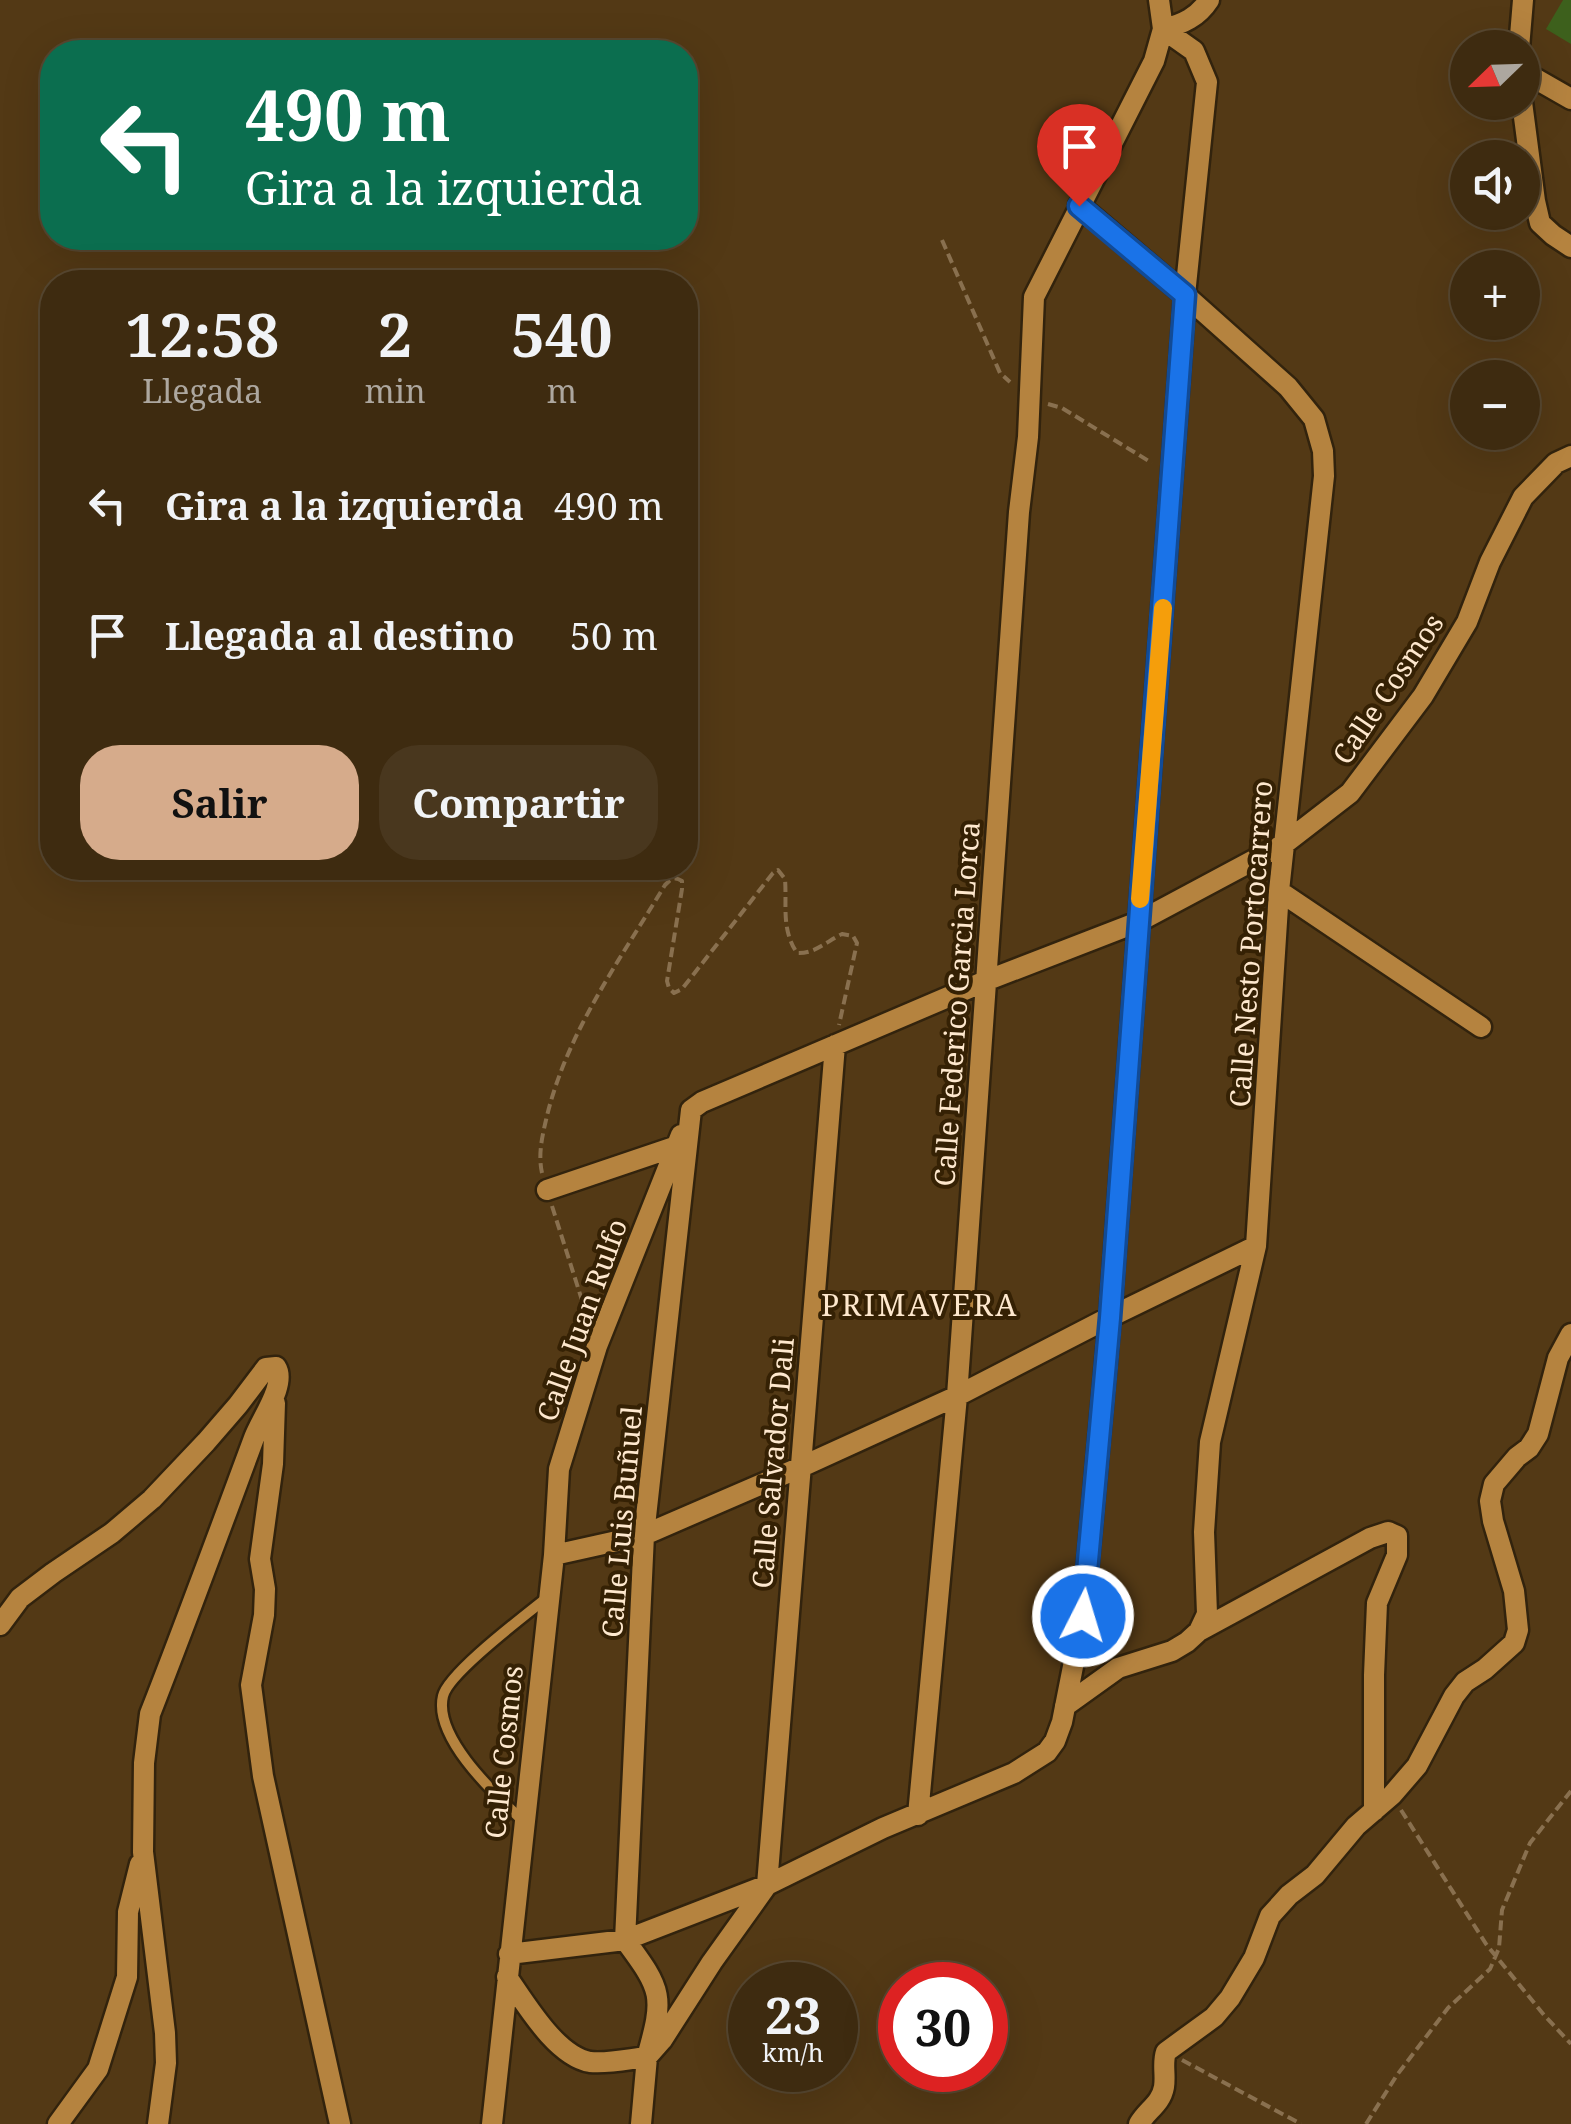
<!DOCTYPE html>
<html lang="es">
<head>
<meta charset="utf-8">
<style>
	body { margin:0; font-family:"Noto Serif",serif; background:#49371e; color:#f1f3f6; height:100vh; display:flex; flex-direction:column; font-size:38px; white-space:nowrap }
	* { box-sizing:border-box; margin:0 }
	p { font-size:32px; color:#ada79f }
	.icon { flex:none; width:55px; height:55px; fill:none; stroke:currentColor; stroke-width:2; stroke-linecap:round; stroke-linejoin:round }
	.map { position:relative; flex:1; overflow:hidden }
	.drawer { position:absolute; left:40px; top:270px; width:658px; height:610px; display:flex; flex-direction:column; background:#3e2b10; border-radius:40px; box-shadow:0 10px 40px #0002,0 0 0 2px #574730 }
	.drawer>* { flex:none }
	.hud { position:absolute; left:40px; top:40px; width:658px; height:210px; border-radius:40px; box-shadow:0 10px 40px #0002,0 0 0 2px #574730; background:#0b6e4f; color:#fff; overflow:hidden }
	.needle { width:65px; rotate:247deg }
	.buttons { position:absolute; left:1450px; top:30px; display:grid; gap:20px }
	.buttons a { display:grid; place-items:center; width:90px; height:90px; border-radius:50%; background:#3e2b10; box-shadow:0 10px 40px #0002,0 0 0 2px #574730; font-size:50px }
	.speed { position:absolute; left:728px; top:1962px; display:flex; gap:20px; font-size:50px; font-weight:700; text-align:center }
	.speed>* { display:grid; place-content:center; width:130px; height:130px; border-radius:50%; background:#3e2b10; box-shadow:0 10px 40px #0002,0 0 0 2px #574730; line-height:1 }
	.speed small { font-size:25px; font-weight:400 }
	.speed .limit { border:15px solid #d22; background:#fff; color:#111 }
	.pin { position:absolute; display:grid; place-items:center; width:85px; height:85px; color:#fff; margin:-102px -42px; border-radius:50% 50% 50% 0; rotate:-45deg; box-shadow:0 0 10px #0007 }
	.pin .icon { rotate:45deg }
	.me { position:absolute; width:110px; margin:-55px; rotate:5deg; stroke-linejoin:round; filter:drop-shadow(0 0 8px #0008) }
	.turn { display:flex; align-items:center; gap:35px; height:210px; padding:0 40px; font-size:45px }
	.turn .icon { width:130px; height:130px; stroke-width:2.5 }
	.turn b { display:block; font-size:70px; line-height:85px }
	.eta { display:flex; justify-content:space-evenly; align-items:center; height:170px; text-align:center }
	.eta b { font-size:60px; font-weight:700; line-height:70px }
	.button { display:flex; gap:20px; margin-top:auto; padding:20px 40px }
	.button a { flex:1; height:115px; border-radius:40px; background:#d6ab8b; color:#111; font-size:40px; font-weight:700; line-height:115px; text-align:center }
	.button a+a { background:#49371e; color:#f1f3f6 }
	ul { padding:0; list-style:none }
	li { display:flex; align-items:center; gap:30px; height:130px; padding:0 40px }
	li div { flex:1 }
	li b { display:block; font-size:38px }
	li em { font-style:normal }
	.map>svg:first-child { display:block }
	.building { fill:#3d601c }
	.lines { fill:none; stroke-linecap:round; stroke-linejoin:round }
	.lane-casing { stroke:#32230d; stroke-width:15 }
	.street-casing { stroke:#32230d; stroke-width:25 }
	.path { stroke:#89704f; stroke-width:4; stroke-dasharray:10 5; stroke-linecap:butt }
	.lane { stroke:#b5833f; stroke-width:10 }
	.street { stroke:#b5833f; stroke-width:20 }
	.route-casing { stroke:#114b97; stroke-width:25 }
	.route { stroke:#1a73e8; stroke-width:18 }
	.slow { stroke:#f59e0b; stroke-width:18 }
	.labels { text-anchor:middle; stroke-width:8; stroke-linejoin:round; paint-order:stroke }
	.street-label { font-size:28px; fill:#fee8ce; stroke:#352104 }
	.neighbourhood-label { font-size:30px; letter-spacing:2.5px; fill:#fee8ce; stroke:#352104 }
</style>
</head>
<body>
<div class="map">
<svg width="1571" height="2124" viewBox="0 0 1571 2124">
	<rect width="100%" height="100%" fill="#533915"/>
	<path class="building" d="M1563,0h8v44l-25,-15z"/>
	<g class="lines">
		<defs>
			<path id="lane" d="M524,1822c-27,-26 -91,-84 -81,-126 5,-23 84,-82 106,-100"/>
			<path id="street" d="M1163,29c20,-5 35,-12 46,-29
				M1519,48l4,-48
				M1522,71l49,28
				M1522,102l13,99 5,22 13,12 18,12
				M1279,891l202,136
				M691,1110l11,-8 286,-122 150,-58 146,-78 66,-51 73,-97 44,-74 23,-60 33,-65 33,-34 15,-7
				M547,1190l130,-44
				M275,1403l-2,61 -13,95 5,30 -1,26 -13,70 12,91 77,348
				M554,1555l90,-20 157,-68 156,-71 153,-79 146,-71
				M0,1625l20,-27 33,-25 59,-40 40,-34 54,-57 32,-37 28,-37 10,-1c11,17 -15,52 -22,71 -34,92 -68,184 -104,276l-6,49 -1,89 22,181 1,30 -8,61
				M1199,1631l171,-93 18,-6 9,4v19l-20,48 -3,72v136
				M1065,1706l53,-38 54,-17 15,-9 12,-11 8,-17 -3,-82 6,-90 46,-196 23,-355 45,-415 -1,-25 -9,-32 -26,-32 -103,-92 -106,-90
				M918,1815l39,-419 62,-884 9,-75 6,-140 120,-236 9,-32 -4,-29
				M509,1954l116,-14 142,-55 116,-57 131,-55 33,-21 8,-11 7,-19 21,-106 27,-299 75,-1022 22,-213 -13,-31 -31,-22
				M507,1977c19,27 49,79 83,85 18,2 39,-3 57,-5 17,-61 16,-66 -22,-117l19,-405 47,-425
				M58,2124l40,-55 29,-92 1,-65 12,-48
				M492,2124l62,-569 5,-86 38,-123 84,-211
				M641,2124l6,-67 15,-17 50,-78 55,-77 68,-840
				M1139,2124c8,-14 22,-20 25,-37 2,-12 -2,-24 2,-35l48,-35 16,-19 24,-40 16,-42 19,-21 26,-20 41,-49 36,-31 25,-29 37,-70 11,-14 20,-13 29,-26 4,-13 -4,-39 -21,-70 -3,-20 4,-17 23,-27 12,-9 9,-14 20,-76 13,-24"/>
		</defs>
		<use href="#lane" class="lane-casing"/>
		<use href="#street" class="street-casing"/>
		<path class="path" d="M942,240l58,133 10,9
			M1048,404l14,4 90,55
			M542,1173c-4,-18 0,-36 4,-53 20,-87 74,-160 119,-235 6,-6 9,-9 17,-4v8l-15,92 2,7 5,5 8,-4 91,-116 5,-3 7,9c2,27 -4,50 12,74 18,1 30,-12 45,-19l11,2 4,7 -18,82
			M552,1206l35,110
			M1401,1810l85,134 58,71 27,29
			M1182,2060l119,64
			M1366,2124l31,-49 51,-67 42,-39 9,-21 3,-38 28,-67 41,-52"/>
		<use href="#lane" class="lane"/>
		<use href="#street" class="street"/>
	</g>
	<g class="lines">
		<defs>
			<path id="route" d="M1079,206l106,89 -75,1023 -27,298"/>
		</defs>
		<use href="#route" class="route-casing"/>
		<use href="#route" class="route"/>
		<path class="slow" d="M1140,899l23,-291"/>
	</g>
	<g class="labels">
		<g class="street-label">
			<text transform="translate(1388 689) rotate(-56)" y="10">Calle Cosmos</text>
			<text transform="translate(1251 944) rotate(-86)" y="10">Calle Nesto Portocarrero</text>
			<text transform="translate(957 1004) rotate(-86)" y="10">Calle Federico Garcia Lorca</text>
			<text transform="translate(582 1320) rotate(-70)" y="10">Calle Juan Rulfo</text>
			<text transform="translate(773 1463) rotate(-85)" y="10">Calle Salvador Dali</text>
			<text transform="translate(622 1522) rotate(-85)" y="10">Calle Luis Buñuel</text>
			<text transform="translate(504 1752) rotate(-84)" y="10">Calle Cosmos</text>
		</g>
		<g class="neighbourhood-label">
			<text x="920" y="1316">PRIMAVERA</text>
		</g>
	</g>
</svg>
<div class="buttons">
<a><svg class="needle" viewBox="-14 -14 28 28"><path d="M0-13l5 13h-10z" fill="#e53935"/><path d="M0 13l5-13h-10z" fill="#ada79f"/></svg></a>
<a><svg class="icon" aria-label="sound" viewBox="0 0 24 24"><path d="M4 9h4l5-4v14l-5-4H4zM17 9q2 3 0 6"/></svg></a>
<a>+</a>
<a>−</a>
</div>
<div class="speed"><div>23<small>km/h</small></div><div class="limit">30</div></div>
<div class="pin" style="left:1079px;top:206px;background:#d93025"><svg class="icon" aria-label="arrive" viewBox="0 0 24 24"><path d="M6 21V4h12l-3 4 3 4H6"/></svg></div>
<svg class="me" style="left:1083px;top:1616px" viewBox="-20 -20 40 40"><circle r="17" fill="#1a73e8" stroke="#fff" stroke-width="3"/><path d="M0-11L8 9 0 5-8 9z" fill="#fff"/></svg>
<div class="hud">
<div class="turn"><svg class="icon" aria-label="left" viewBox="0 0 24 24"><path d="M17 20v-9H6M10 6l-5 5 5 5"/></svg><div><b>490 m</b>Gira a la izquierda</div></div>
</div>
<section class="drawer">
<div class="eta">
<div><b>12:58</b><p>Llegada</p></div>
<div><b>2</b><p>min</p></div>
<div><b>540</b><p>m</p></div>
</div>
<ul>
<li><svg class="icon" aria-label="left" viewBox="0 0 24 24"><path d="M17 20v-9H6M10 6l-5 5 5 5"/></svg><div><b>Gira a la izquierda</b></div><em>490 m</em></li>
<li><svg class="icon" aria-label="arrive" viewBox="0 0 24 24"><path d="M6 21V4h12l-3 4 3 4H6"/></svg><div><b>Llegada al destino</b></div><em>50 m</em></li>
</ul>
<div class="button"><a>Salir</a><a>Compartir</a></div>
</section>
</div>
</body>
</html>
